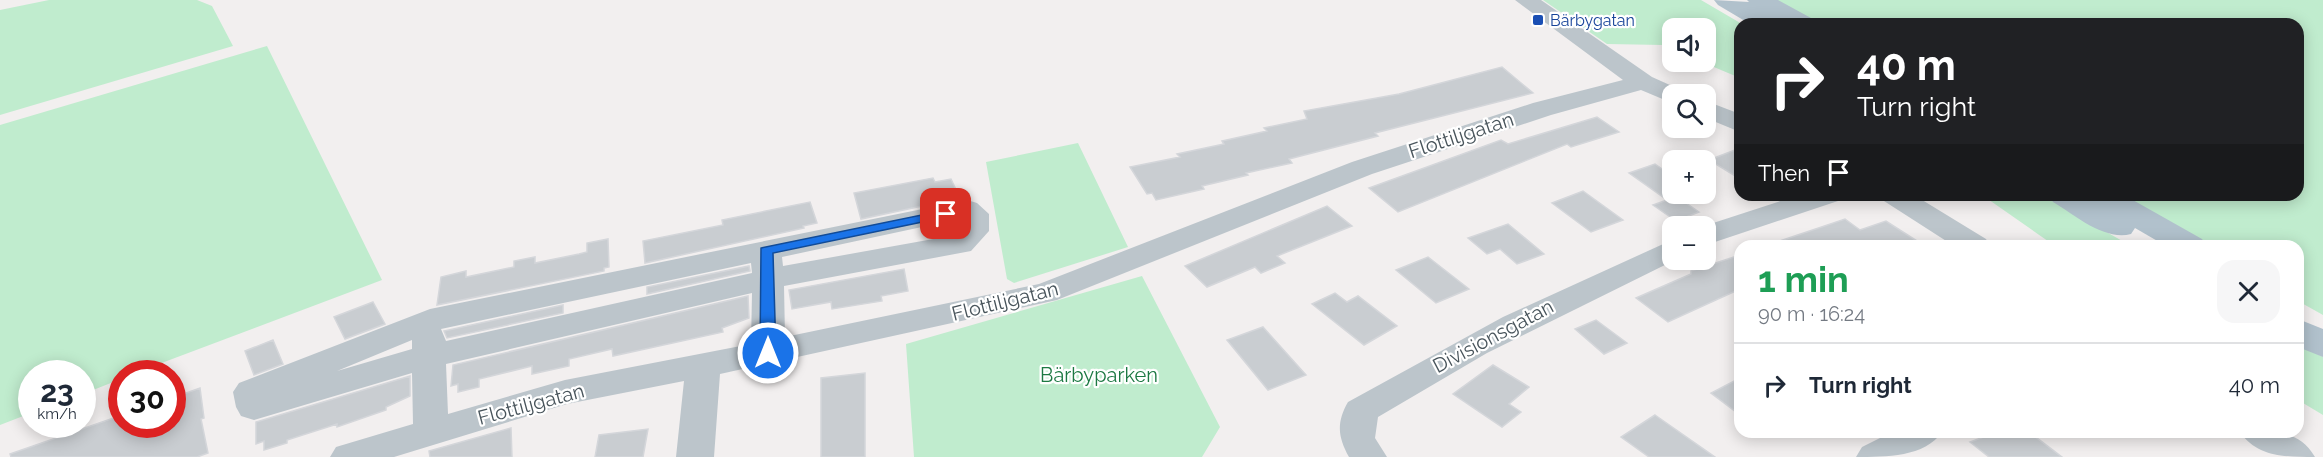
<!DOCTYPE html>
<html lang="en">
<head>
<meta charset="utf-8">
<style>
	body { margin:0; font-family:Raleway,sans-serif; background:#f6f6f7; color:#1f2937; height:100vh; display:flex; flex-direction:column; font-size:22px; white-space:nowrap }
	* { box-sizing:border-box; margin:0 }
	p { font-size:20px; color:#747a83 }
	.icon { flex:none; width:33px; height:33px; fill:none; stroke:currentColor; stroke-width:2; stroke-linecap:round; stroke-linejoin:round }
	.map { position:relative; flex:1; overflow:hidden }
	.drawer { position:absolute; left:1734px; top:240px; width:570px; height:198px; display:flex; flex-direction:column; background:#fff; border-radius:18px; box-shadow:0 3px 15px #0003 }
	.drawer>* { flex:none }
	.hud { position:absolute; left:1734px; top:18px; width:570px; height:183px; border-radius:18px; box-shadow:0 3px 15px #0003; background:#202124; color:#fff; overflow:hidden }
	.controls { position:absolute; left:1662px; top:18px; display:grid; gap:12px }
	.controls a { display:grid; place-items:center; width:54px; height:54px; border-radius:12px; background:#fff; box-shadow:0 3px 15px #0003; font-size:30px }
	.speed { position:absolute; left:18px; top:360px; display:flex; gap:12px; font-size:30px; font-weight:700; text-align:center }
	.speed>* { display:grid; place-content:center; width:78px; height:78px; border-radius:50%; background:#fff; box-shadow:0 3px 15px #0003; line-height:1 }
	.speed small { font-size:15px; font-weight:400 }
	.speed .limit { border:9px solid #d22; background:#fff; color:#111 }
	.pin { position:absolute; display:grid; place-items:center; width:51px; height:51px; color:#fff; margin:-26px; border-radius:12px; box-shadow:0 3px 9px #0006 }
	.me { position:absolute; width:66px; margin:-33px; rotate:0deg; stroke-linejoin:round; filter:drop-shadow(0 0 4px #0008) }
	.turn { display:flex; align-items:center; gap:21px; height:126px; padding:0 24px; font-size:27px }
	.turn .icon { width:78px; height:78px; stroke-width:2.5 }
	.turn b { display:block; font-size:42px; line-height:51px }
	.then { display:flex; align-items:center; height:57px; padding:0 24px; background:#0003; gap:12px; font-size:22px }
	.round { display:grid; place-items:center; flex:none; width:63px; height:63px; border-radius:18px; background:#f6f6f7 }
	.overview { display:flex; align-items:center; justify-content:space-between; height:102px; padding:0 24px }
	h1 { font-size:36px; font-weight:700; line-height:45px; color:#1e9e55 }
	ul { padding:0; list-style:none }
	li { display:flex; align-items:center; gap:18px; height:84px; padding:0 24px; border-top:2px solid #e0e1e3 }
	li div { flex:1 }
	li b { display:block; font-size:22px }
	li em { font-style:normal }
	.map>svg:first-child { display:block }
	.green { fill:#c0ecce }
	.building { fill:#c9cdd1; stroke:#d4d6da; stroke-width:1.5 }
	.lines { fill:none; stroke-linecap:round; stroke-linejoin:round }
	.minor { fill:#bcc5cb; fill-rule:evenodd }
	.major { fill:#b1c1cc; fill-rule:evenodd }
	.route { fill:#1a73e8; stroke:#114b97; stroke-width:1.5 }
	.transit-dot { fill:#1a4fb4; stroke:#fff; stroke-width:2 }
	.labels { text-anchor:middle; stroke-width:4.5; stroke-linejoin:round; paint-order:stroke }
	.far-transit-label { font-size:16px; fill:#164399; stroke:#fff; text-anchor:start }
	.street-label { font-size:20px; fill:#48545b; stroke:#fff }
	.park-label { font-size:20px; fill:#1d7943; stroke:#fff }
</style>
</head>
<body>
<div class="map">
<svg width="2323" height="457" viewBox="0 0 2323 457">
	<rect width="100%" height="100%" fill="#f2efef"/>
	<path class="green" d="M49,0h148l15,6 21,40 -233,69v-105z
		M1543,0h158l41,24 -2,54 -38,-16h4v-34h-34v21l-9,-4 -56,-1z
		M1777,0h546v315l-25,-14v-55h-96l-89,-51h185v-171h-480z
		M267,46l115,234 -247,93 -13,1 -1,5 -38,15 -1,-20h-50l-1,39 -31,12v-300z
		M1078,143l50,104 -114,36 -7,-4 -21,-117z
		M1982,195h60l89,51h-76z
		M1142,276l78,151 -18,30h-288l-8,-113z
		M2298,342l25,15v58l-25,-15z"/>
	<path class="building" d="M1502,67l31,26 -158,40 3,3 -89,23 3,4 -46,10 2,2 -46,11 2,3 -48,11 -4,-7 -5,1 -17,-27 50,-10 -3,-3 47,-10 -2,-3 45,-10 -3,-3 43,-9 -3,-8 95,-17z
		M1597,117l22,15 -48,15 -4,-3 -169,68 -29,-24 132,-48 7,4z
		M1740,148v31l-31,-19z
		M1655,164l17,12v22l4,-2 23,16 -23,9 -23,-16 14,-5 -38,-27z
		M933,178l2,4 16,-3 9,19 -99,21 -7,-26z
		M1583,191l40,29 -32,12 -39,-29z
		M810,202l7,21 -14,3 1,2 -159,35 -2,-22 80,-16 -1,-5z
		M1327,206l25,20 -75,30 8,7 -24,10 -6,-6 -48,20 -22,-21z
		M1845,219l15,11 26,-9 39,25h-148v-4z
		M1508,224l36,30 -27,10 -17,-15 -13,5 -19,-16z
		M608,239l1,28 -5,1v3l-167,34 4,-28 25,-6v6l48,-10v-6l21,-4v6l44,-9 8,-2v-9z
		M1740,255v34l-72,33 -32,-24 55,-24v-3z
		M1428,257l41,32 -33,14 -40,-33z
		M749,266l1,5 -103,23v-7z
		M904,269l4,22 -27,5 1,5 -50,8 -1,-7 -39,7 -3,-19z
		M1335,293l12,9 11,-6 39,30 -33,19 -52,-41z
		M748,296l1,22 -27,10 1,4 -110,24 -1,-7 -43,10v7l-37,8v-8l-53,13v8l-21,5v-8l-7,2 2,-21z
		M373,302l12,22 -40,15 -11,-22z
		M563,305v8l-116,25 -3,-7z
		M1596,320l31,23 -23,11 -29,-25z
		M1263,327l43,48 -38,15 -41,-50z
		M273,340l10,24 -29,11 -9,-24z
		M1493,365l36,22 -20,17 12,8 -19,15 -49,-33z
		M865,373v84h-44v-79z
		M410,376v20l-24,11v3l-49,17v-3l-50,16v3l-23,7v-9l-8,3v-22z
		M1740,378v37l-29,-22z
		M200,388l4,30 -3,1 7,34 -11,4h-186l-1,-3 112,-39v9h50v-26z
		M1655,415l60,42h-66l-28,-20z
		M511,428l1,29h-82l-1,-6z
		M648,429l-5,28h-48l4,-22z
		M1997,432h32l33,25h-73l-19,-15z"/>
	<g class="lines">
		<path class="minor" d="M1515,0h26l111,77 29,13 4,4h-13v9l-31,-13 -90,25 -179,59 -315,126 -337,74 -6,83h-38l8,-76 -117,23 -173,53h-64l6,-10 77,-23 -1,-51 -158,47 -13,-4 -5,-9 -3,-15 6,-9 191,-74 537,-109 10,3 12,11v17l-18,20 -187,35 1,51 254,-53 313,-122 181,-59 90,-23zM959,219v10l-9,7 -167,30 -1,-9zM751,263l1,10 -306,68 -5,-12zM752,293l-1,51 -186,36 -117,34 -2,-50zM412,340v9l-75,22z
			M1706,101l34,13v18l-34,-14z
			M1799,195h43l-4,6 -132,44 -2,-19z
			M1880,195h34l72,44 4,7h-36l-70,-45z
			M1672,240v20h3l-188,93 -109,64 -3,21 12,19h-38c-11,-20 -13,-34 -1,-55l155,-85z
			M1892,432h50c-17,25 -56,25 -86,25l6,-10z
			M2240,432c29,0 58,-5 75,25 -30,0 -58,0 -75,-25z"/>
		<path class="major" d="M1714,0l35,2 -2,-2h31l33,18 4,6 -36,-2 2,2h-31l-32,-19z
			M2048,195h76l78,44 5,7h-41l-31,-18 -4,6c-27,7 -56,-19 -78,-32z
			M2298,319l25,10v28l-25,-10z"/>
	</g>
	<path class="route" d="M946,210l7,4 -2,2 -178,37 3,100 -2,4h-11l-3,-4 1,-105z"/>
	<rect class="transit-dot" x="1532" y="14" width="12" height="12" rx="3"/>
	<g class="labels">
		<g class="far-transit-label">
			<text x="1550" y="26">Bärbygatan</text>
		</g>
		<g class="street-label">
			<text transform="translate(1461 135) rotate(-18)" y="7">Flottiljgatan</text>
			<text transform="translate(1005 301) rotate(-14)" y="7">Flottiljgatan</text>
			<text transform="translate(1493 336) rotate(-28)" y="7">Divisionsgatan</text>
			<text transform="translate(531 404) rotate(-15)" y="7">Flottiljgatan</text>
		</g>
		<g class="park-label">
			<text x="1099" y="382">Bärbyparken</text>
		</g>
	</g>
</svg>
<div class="controls">
<a><svg class="icon" aria-label="sound" viewBox="0 0 24 24"><path d="M4 9h4l5-4v14l-5-4H4zM17 9q2 3 0 6"/></svg></a>
<a><svg class="icon" aria-label="search" viewBox="0 0 24 24"><circle cx="10" cy="10" r="6"/><path d="M15 15l6 6"/></svg></a>
<a>+</a>
<a>−</a>
</div>
<div class="speed"><div>23<small>km/h</small></div><div class="limit">30</div></div>
<div class="pin" style="left:946px;top:214px;background:#d93025"><svg class="icon" aria-label="arrive" viewBox="0 0 24 24"><path d="M6 21V4h12l-3 4 3 4H6"/></svg></div>
<svg class="me" style="left:768px;top:353px" viewBox="-20 -20 40 40"><circle r="17" fill="#1a73e8" stroke="#fff" stroke-width="3"/><path d="M0-11L8 9 0 5-8 9z" fill="#fff"/></svg>
<div class="hud">
<div class="turn"><svg class="icon" aria-label="right" viewBox="0 0 24 24"><path d="M7 20v-9h11M14 6l5 5-5 5"/></svg><div><b>40 m</b>Turn right</div></div>
<div class="then">Then<svg class="icon" aria-label="arrive" viewBox="0 0 24 24"><path d="M6 21V4h12l-3 4 3 4H6"/></svg></div>
</div>
<section class="drawer">
<div class="overview"><div><h1>1 min</h1><p>90 m · 16:24</p></div><a class="round"><svg class="icon" aria-label="close" viewBox="0 0 24 24"><path d="M6 6l12 12M18 6L6 18"/></svg></a></div>
<ul>
<li><svg class="icon" aria-label="right" viewBox="0 0 24 24"><path d="M7 20v-9h11M14 6l5 5-5 5"/></svg><div><b>Turn right</b></div><em>40 m</em></li>
</ul>
</section>
</div>
</body>
</html>
